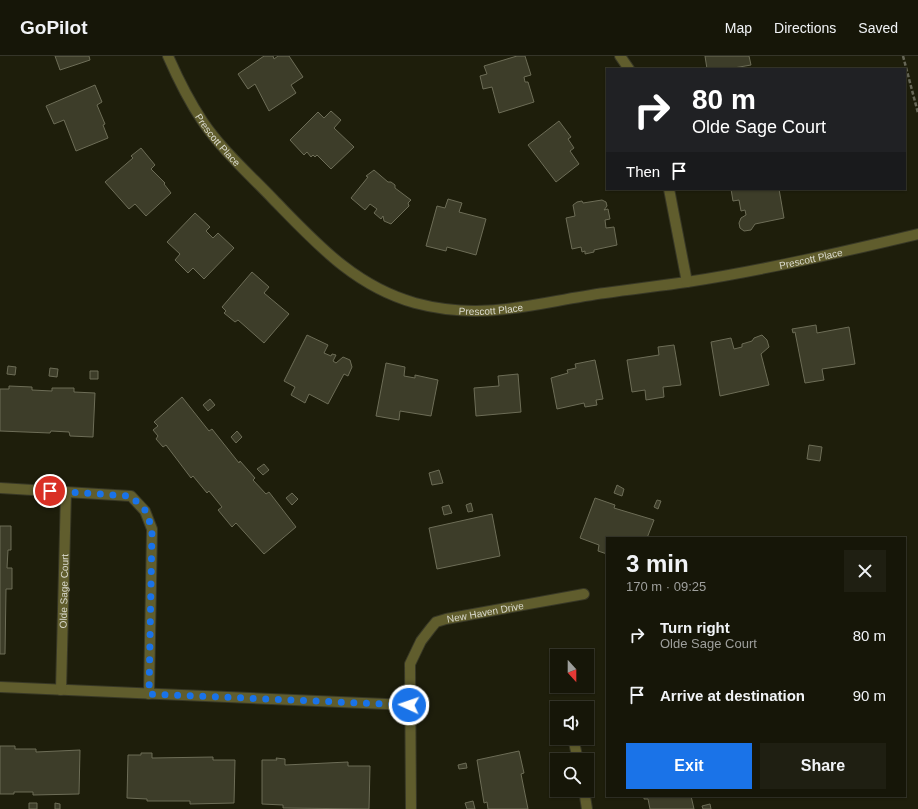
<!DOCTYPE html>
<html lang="en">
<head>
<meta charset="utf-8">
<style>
	body { margin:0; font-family:Arial,sans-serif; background:#1f1f12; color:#f1f3f6; height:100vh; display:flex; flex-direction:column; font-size:15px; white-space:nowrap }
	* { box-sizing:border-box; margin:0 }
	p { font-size:13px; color:#9e9f9c }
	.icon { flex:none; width:22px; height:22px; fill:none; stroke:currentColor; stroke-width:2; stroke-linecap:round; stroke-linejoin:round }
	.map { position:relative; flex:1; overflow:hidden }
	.details { position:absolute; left:606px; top:481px; width:300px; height:260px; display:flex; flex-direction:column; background:#161608; border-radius:0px; box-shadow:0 1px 3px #0004,0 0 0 1px #353529 }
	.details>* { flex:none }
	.hud { position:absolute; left:606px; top:12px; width:300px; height:122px; border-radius:0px; box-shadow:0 1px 3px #0004,0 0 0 1px #353529; background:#202124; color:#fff; overflow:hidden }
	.needle { width:26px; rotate:159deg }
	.tools { position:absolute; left:550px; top:593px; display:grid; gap:8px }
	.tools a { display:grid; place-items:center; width:44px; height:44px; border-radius:0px; background:#161608; box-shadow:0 1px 3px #0004,0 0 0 1px #353529; font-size:20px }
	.pin { position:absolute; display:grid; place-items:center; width:34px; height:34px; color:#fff; margin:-17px; border:2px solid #fff; border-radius:50%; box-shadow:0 1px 4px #0007 }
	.me { position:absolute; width:44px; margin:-22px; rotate:273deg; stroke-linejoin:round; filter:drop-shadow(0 0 3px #0008) }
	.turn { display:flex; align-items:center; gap:14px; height:84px; padding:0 20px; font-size:18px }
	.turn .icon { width:52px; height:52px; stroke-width:2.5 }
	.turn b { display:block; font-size:28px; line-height:34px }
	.then { display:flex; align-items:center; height:38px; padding:0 20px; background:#0003; gap:8px; font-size:15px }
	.round { display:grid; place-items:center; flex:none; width:42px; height:42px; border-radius:0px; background:#1f1f12 }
	.overview { display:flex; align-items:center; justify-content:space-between; height:68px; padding:0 20px }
	h1 { font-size:24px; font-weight:700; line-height:30px }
	.button { display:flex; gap:8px; margin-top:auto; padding:8px 20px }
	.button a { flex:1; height:46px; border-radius:0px; background:#1a73e8; color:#fff; font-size:16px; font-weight:700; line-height:46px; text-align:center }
	.button a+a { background:#1f1f12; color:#f1f3f6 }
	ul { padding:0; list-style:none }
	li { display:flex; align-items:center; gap:12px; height:60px; padding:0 20px }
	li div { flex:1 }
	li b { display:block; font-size:15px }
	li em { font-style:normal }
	header { display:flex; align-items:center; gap:24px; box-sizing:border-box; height:56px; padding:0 20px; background:#161608; border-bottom:1px solid #353529 }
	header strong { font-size:19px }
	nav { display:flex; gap:22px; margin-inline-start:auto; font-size:14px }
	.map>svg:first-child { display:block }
	.building { fill:#3d3d29; stroke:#6d6d57 }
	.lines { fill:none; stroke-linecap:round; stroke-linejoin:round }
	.minor-casing { stroke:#383826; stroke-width:12 }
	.path { stroke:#676757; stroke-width:2.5; stroke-dasharray:4 2; stroke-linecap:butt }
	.minor { stroke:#605d2d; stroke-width:10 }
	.route { stroke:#1a73e8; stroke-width:7; stroke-dasharray:0 12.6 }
	.labels { text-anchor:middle; stroke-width:3; stroke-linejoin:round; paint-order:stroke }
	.street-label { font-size:10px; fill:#d9d9cd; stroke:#1e1e0b }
</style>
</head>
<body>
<header>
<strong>GoPilot</strong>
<nav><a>Map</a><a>Directions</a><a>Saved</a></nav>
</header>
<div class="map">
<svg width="918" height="753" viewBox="0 0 918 753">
	<rect width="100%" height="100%" fill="#1e1e0b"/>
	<path class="building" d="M55,0h34l1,4 -30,10z
		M264,0h9l1,3 4,-3h11l14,21 -12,8 5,8 -27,18 -14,-27 -7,5 -10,-15z
		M517,0h8l6,19 -7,2 1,5h3l6,20 -35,11 -7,-26 -9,2 -3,-13 7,-2 -3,-8z
		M705,0h44l2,9 -23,4h-21z
		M95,29l7,17 -5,3 8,19 -2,1 5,13 -32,13 -12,-31 -10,4 -8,-18z
		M331,55l10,9 -7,8 20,19 -23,22 -14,-14 -2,2 -2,-2 -2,2 -4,-5 -3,3 -14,-15 28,-28 6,6z
		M559,65l12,16 -3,2 6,9 -4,3 9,13 -23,18 -28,-37z
		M141,92l14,17 -4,4 14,14 -1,1 7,9 -25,23 -11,-12 -6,5 -24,-27 28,-24 -2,-2z
		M374,114l14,12h3l4,3v3l16,12 -3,3 1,3 -18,18 -7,-3 -1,-5 -2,3 -7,-6 3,-4 -7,-5 -5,6 -14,-12 17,-21 -2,-1z
		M731,133h48l5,29 -29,6 -4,6 -7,1 -4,-3 -1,-5 2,-5 5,-3 -1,-5 -4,1 -2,-11 -6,1z
		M448,143l14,4 -3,9 27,7 -10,36 -29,-8 -1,4 -20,-5 11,-40 8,2z
		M602,144l4,2 1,4 -3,4 4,-1 2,10 -5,1 1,8 8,-1 3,18 -23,5v2l-9,2v-3l-3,1 -1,-5 -9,2 -6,-31 9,-2 -2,-11 4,-3 5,-1 1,2z
		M195,157l15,14 -4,4 7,7 5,-5 16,15 -30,31 -11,-11 -5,5 -13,-13 5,-6 -13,-12z
		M252,216l17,15 -5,6 25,21 -25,29 -26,-23 -3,2 -11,-9 2,-2 -4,-4z
		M816,269l1,8 32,-6 6,37 -33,5 2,11 -19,3 -10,-51 -2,1 -1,-4z
		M307,279l21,10 -4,8 7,3 1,-2 4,1 -3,6 3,2 7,-6 7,3 2,7 -4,9 -4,-2 -16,30 -19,-10 -4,9 -14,-8 4,-8 -11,-6z
		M762,279l5,5 2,7 -8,7 8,31 -49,11 -9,-54 20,-4 3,11 8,-2v-3l10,-3 2,-3z
		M674,289l7,40 -18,2 1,10 -18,3 -1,-10 -13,2 -5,-32 32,-5 -1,-8z
		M595,304l8,39 -7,1 1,5 -12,2 -1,-4 -27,6 -6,-31 17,-5 -1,-3 9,-2 -1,-4z
		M386,307l19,4 -1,9 11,2v-3l23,5 -7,36 -31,-5 -1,9 -23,-4z
		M8,310l8,1 -1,8 -8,-1z
		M50,312l8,1 -1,8 -8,-1z
		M90,315h8v8h-8z
		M518,318l3,38 -45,4 -2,-28 25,-2 -1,-10z
		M9,330l23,1v3l20,1v-3h22v4l21,1 -2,44 -23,-1 -1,-4 -18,-1 -1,2 -50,-2v-42h9z
		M182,341l27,34 3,-2 27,34 1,-2 15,17 -2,2 13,14 3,-2 27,35 -32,27 -28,-31 -4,4 -14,-17 4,-3 -13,-16 -2,2 -14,-17 -2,2 -25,-33 -3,2 -7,-8 2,-3 -5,-6 5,-4 -4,-4z
		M210,343l5,6 -7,6 -5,-6z
		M237,375l5,6 -6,6 -5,-6z
		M809,389l13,2 -2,14 -13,-2z
		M264,408l5,6 -6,5 -6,-6z
		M439,414l4,13 -11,2 -3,-12z
		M617,429l7,4 -2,7 -8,-3z
		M292,437l6,6 -6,6 -6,-7z
		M595,442l20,7 -1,3 40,12 -7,18h-40v16l-9,-3 1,-6 -19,-7z
		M657,444l4,1 -3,8 -4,-2z
		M471,447l2,8 -5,1 -2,-7z
		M449,449l3,8 -8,2 -2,-8z
		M492,458l8,42 -63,13 -8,-41z
		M0,470h11v24h-3l-1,18h5v21h-6l-1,65h-5z
		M0,690h15v3h21v3l44,-2 -1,44 -46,1v-3h-19v2h-14z
		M519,695l5,22 -3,1 7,35h-40l-1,-7 -3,1 -7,-43z
		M141,697h11v5l61,-1v3h22l-1,43 -44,1v-3h-43v-2l-20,-1 1,-43h13z
		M276,702l9,1v6l63,-3v4h22l-1,43 -86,-1v-3l-21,-1v-44h15z
		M466,707l1,5 -8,1 -1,-4z
		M644,740h47l3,13h-44l-2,-10h-4z
		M473,745l2,8h-8l-2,-6z
		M29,747h8v6h-8z
		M55,747l5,1v5h-5z
		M710,748l1,5h-8l-1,-3z"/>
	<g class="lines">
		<defs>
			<g id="minor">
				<path id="s1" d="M168,0c10,23 21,45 35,66 19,28 46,52 70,77 43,44 81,87 142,104 71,19 122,-1 190,-10 27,-4 55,-7 82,-11 78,-12 155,-30 231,-48"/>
				<path d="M620,0l9,13"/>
				<path d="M669,133l18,93"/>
				<path d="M0,432l131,8 14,15 7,18 -3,165"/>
				<path d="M0,631l409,18"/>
				<path id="s2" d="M61,634l5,-198"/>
				<path d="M573,682l5,22"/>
				<path d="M584,734l3,19"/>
				<path id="s3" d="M411,753l-1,-145 11,-23 10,-13 5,-6 10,-3 138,-25"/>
			</g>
		</defs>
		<use href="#minor" class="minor-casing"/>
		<path class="path" d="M903,0l15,57"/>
		<use href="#minor" class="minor"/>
	</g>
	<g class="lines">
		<path class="route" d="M50,435l81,5 15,15 6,18 -3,165 260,11"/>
	</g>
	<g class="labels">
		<g class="street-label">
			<text dy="4" stroke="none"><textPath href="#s1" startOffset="98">Prescott Place</textPath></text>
			<text dy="4" stroke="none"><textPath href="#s1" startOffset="758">Prescott Place</textPath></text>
			<text dy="4" stroke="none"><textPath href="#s1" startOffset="434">Prescott Place</textPath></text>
			<text dy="4" stroke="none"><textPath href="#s2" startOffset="99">Olde Sage Court</textPath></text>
			<text dy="4" stroke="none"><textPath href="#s3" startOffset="245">New Haven Drive</textPath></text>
		</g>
	</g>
</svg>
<div class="tools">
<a><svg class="needle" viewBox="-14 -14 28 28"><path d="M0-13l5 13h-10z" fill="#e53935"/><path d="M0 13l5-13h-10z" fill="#9e9f9c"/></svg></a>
<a><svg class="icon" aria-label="sound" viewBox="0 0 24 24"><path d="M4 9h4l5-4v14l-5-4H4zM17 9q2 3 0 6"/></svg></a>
<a><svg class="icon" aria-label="search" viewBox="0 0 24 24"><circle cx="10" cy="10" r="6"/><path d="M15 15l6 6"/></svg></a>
</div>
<div class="pin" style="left:50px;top:435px;background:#d93025"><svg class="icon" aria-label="arrive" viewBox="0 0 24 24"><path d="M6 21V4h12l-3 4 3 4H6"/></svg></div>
<svg class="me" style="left:409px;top:649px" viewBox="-20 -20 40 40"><circle r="17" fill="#1a73e8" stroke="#fff" stroke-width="3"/><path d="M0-11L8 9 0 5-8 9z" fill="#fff"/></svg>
<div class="hud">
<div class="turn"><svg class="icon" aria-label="right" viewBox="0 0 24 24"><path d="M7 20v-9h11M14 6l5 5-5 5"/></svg><div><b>80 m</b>Olde Sage Court</div></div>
<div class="then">Then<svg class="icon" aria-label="arrive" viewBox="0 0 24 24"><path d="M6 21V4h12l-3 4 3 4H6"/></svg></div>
</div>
<section class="details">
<div class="overview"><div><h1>3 min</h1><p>170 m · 09:25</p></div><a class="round"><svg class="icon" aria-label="close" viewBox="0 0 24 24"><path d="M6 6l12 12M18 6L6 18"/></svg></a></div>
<ul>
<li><svg class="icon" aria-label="right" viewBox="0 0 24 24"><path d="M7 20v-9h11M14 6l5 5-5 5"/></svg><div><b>Turn right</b><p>Olde Sage Court</p></div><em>80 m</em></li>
<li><svg class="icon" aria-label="arrive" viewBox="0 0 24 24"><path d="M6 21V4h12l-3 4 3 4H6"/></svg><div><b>Arrive at destination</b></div><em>90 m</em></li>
</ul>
<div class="button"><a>Exit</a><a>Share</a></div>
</section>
</div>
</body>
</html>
